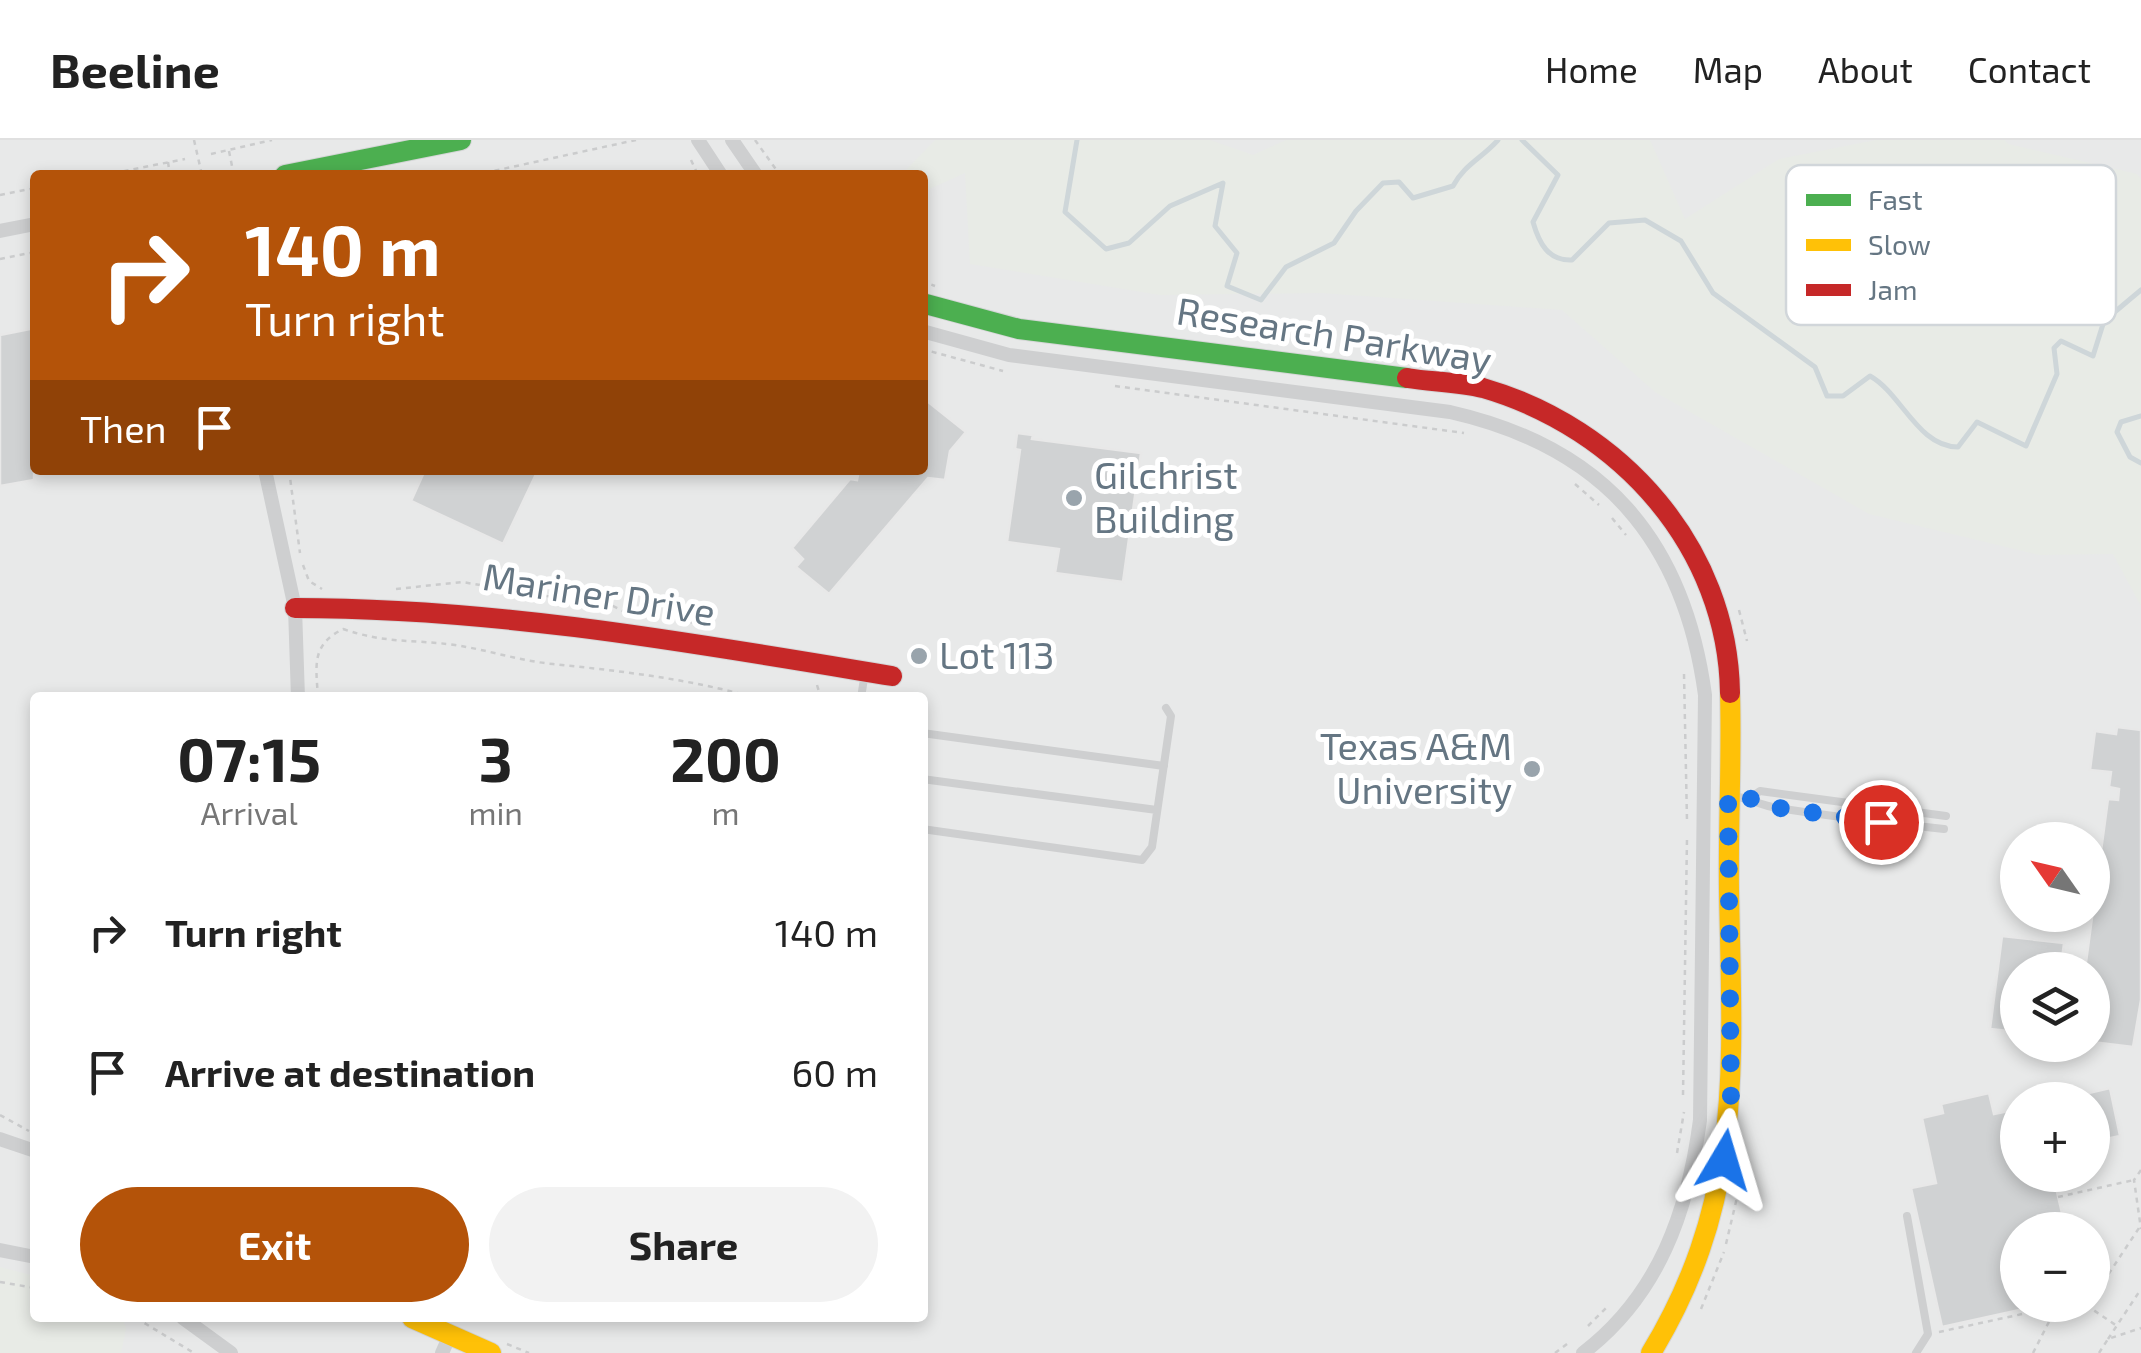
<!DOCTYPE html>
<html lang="en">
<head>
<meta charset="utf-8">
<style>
	body { margin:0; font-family:"Exo 2",sans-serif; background:#f2f2f2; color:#222; height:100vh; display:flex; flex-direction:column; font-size:38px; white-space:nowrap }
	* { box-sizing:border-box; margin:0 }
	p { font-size:32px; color:#767676 }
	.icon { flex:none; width:55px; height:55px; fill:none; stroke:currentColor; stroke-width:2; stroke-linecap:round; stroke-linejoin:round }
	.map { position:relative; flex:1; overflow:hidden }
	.side { position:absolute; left:30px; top:552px; width:898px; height:630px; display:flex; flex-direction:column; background:#fff; border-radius:10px; box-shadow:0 5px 15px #0003 }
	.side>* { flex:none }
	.guide { position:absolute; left:30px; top:30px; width:898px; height:305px; border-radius:10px; box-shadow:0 5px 15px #0003; background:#b45309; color:#fff; overflow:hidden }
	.needle { width:65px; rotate:304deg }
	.fabs { position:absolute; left:2000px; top:682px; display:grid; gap:20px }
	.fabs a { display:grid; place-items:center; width:110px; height:110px; border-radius:50%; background:#fff; box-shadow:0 5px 15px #0003; font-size:50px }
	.pin { position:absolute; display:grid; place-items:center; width:85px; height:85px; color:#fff; margin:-42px; border:5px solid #fff; border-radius:50%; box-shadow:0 2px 10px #0007 }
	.me { position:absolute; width:110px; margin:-55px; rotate:7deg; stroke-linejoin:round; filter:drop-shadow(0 0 8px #0008) }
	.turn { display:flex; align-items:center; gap:35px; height:210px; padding:0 50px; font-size:45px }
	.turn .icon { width:130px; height:130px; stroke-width:2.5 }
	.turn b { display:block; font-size:70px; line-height:85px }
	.then { display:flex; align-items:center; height:95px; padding:0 50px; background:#0003; gap:20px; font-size:38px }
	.eta { display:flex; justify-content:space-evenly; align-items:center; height:170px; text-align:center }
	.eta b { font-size:60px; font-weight:700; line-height:70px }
	.cta { display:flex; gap:20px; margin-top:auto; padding:20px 50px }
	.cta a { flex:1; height:115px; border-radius:60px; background:#b45309; color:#fff; font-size:40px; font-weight:700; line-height:115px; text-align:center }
	.cta a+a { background:#f2f2f2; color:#222 }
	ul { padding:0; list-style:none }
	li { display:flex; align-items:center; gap:30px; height:140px; padding:0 50px }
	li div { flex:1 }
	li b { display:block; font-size:38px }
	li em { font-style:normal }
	header { display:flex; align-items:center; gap:60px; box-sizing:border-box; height:140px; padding:0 50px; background:#fff; border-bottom:2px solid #e0e0e0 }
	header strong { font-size:48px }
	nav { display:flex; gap:55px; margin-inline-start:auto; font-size:35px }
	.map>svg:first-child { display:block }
	.built { fill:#e8e9e9; fill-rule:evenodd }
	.green { fill:#e8ebe6 }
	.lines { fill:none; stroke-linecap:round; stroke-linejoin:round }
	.stream { stroke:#ced6d9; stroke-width:5 }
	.building { fill:#d0d2d3; stroke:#e8e8e8; stroke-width:2.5 }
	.fast-casing { stroke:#d5d6d7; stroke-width:22 }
	.slow-casing { stroke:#d5d6d7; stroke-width:22 }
	.jam-casing { stroke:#d5d6d7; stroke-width:22 }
	.path { stroke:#cbcccd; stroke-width:2.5; stroke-dasharray:5 5; stroke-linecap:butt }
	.lane { stroke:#cecfd0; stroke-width:8 }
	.street { stroke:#cecfd0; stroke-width:14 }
	.fast { stroke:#4caf50; stroke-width:20 }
	.slow { stroke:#ffc107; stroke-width:20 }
	.jam { stroke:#c62828; stroke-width:20 }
	.route { stroke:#1a73e8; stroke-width:18; stroke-dasharray:0 32.4 }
	.poi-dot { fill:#99a4ac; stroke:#fff; stroke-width:4 }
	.labels { text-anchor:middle; stroke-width:10; stroke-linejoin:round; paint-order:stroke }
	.street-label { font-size:38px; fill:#657683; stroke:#fff }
	.poi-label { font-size:38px; fill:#657683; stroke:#fff; text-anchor:start }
	.key { fill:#fff; stroke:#d1d6da; stroke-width:2.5 }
	.key-label { font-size:28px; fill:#657683 }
</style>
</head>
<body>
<header>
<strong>Beeline</strong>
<nav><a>Home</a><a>Map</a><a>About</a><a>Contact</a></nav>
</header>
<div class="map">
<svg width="2141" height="1213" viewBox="0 0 2141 1213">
	<rect width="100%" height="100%" fill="#f9f9f9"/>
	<path class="built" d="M0,0h2141v1213h-2141zM35,35h887v295h-887zM35,558h887v620h-887zM2018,700h74v75h-74zM2018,830h74v75h-74zM2018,960h74v75h-74zM2018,1090h74v75h-74z"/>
	<path class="green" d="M935,0h275l43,15 33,-15h364l35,79 94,-60 97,-19h129l3,4 129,30 4,5v427l-28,-52 -74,1 -170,-41 -214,-122 -93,-82 -241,-17 -161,2 -190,-31 -5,-91 -42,19 -1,-17h-21z
		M0,1127l35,9v42h88l3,11 -5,24h-121z"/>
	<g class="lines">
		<path class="stream" d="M1077,0l-12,72 41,37 23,-6 41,-37 53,-23 -8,43 22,27 -10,33 34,14 25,-33 48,-24 22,-32 27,-28 16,-1 14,16 40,-12c11,-21 29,-28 45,-46
			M1522,0l36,35 -25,47c6,21 15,39 39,38l37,-37 36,-3 36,21 32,52 102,74 12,29h16l27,-20c31,17 48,71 88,71l19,-25 49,24 31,-72 -3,-26 7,-7 32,15 11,-35 37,-31
			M2141,276l-20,6 -4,10 13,25 11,6"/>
	</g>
	<path class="building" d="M35,188l-1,152 -34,6v-151z
		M922,257l44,35 -16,19 -5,29 -17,-2 -99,116 -33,-27 7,-8 -11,-11 58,-69 7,1 2,-10h63z
		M1017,293l16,2 -1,4 109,14 -18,129 -68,-9 4,-24 -52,-7 13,-92 -5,-1z
		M425,330h113l-35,74 -92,-43z
		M2117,587l24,3v270l-8,47 -41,-5v-72h-74v62l-28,-3 12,-93 62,7 -2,16 24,3 22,-163 10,1 1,-11 -10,-2 2,-15 -21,-2 5,-39 21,3z
		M2110,948l10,48 -28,6v-42h-33z
		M1989,953l5,21 24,-5v66h35l13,55h-48v75h24l-100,22 -31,-139 25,-5 -14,-65 21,-5 -2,-9z"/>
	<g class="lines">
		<defs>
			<path id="fast" d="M285,35l176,-35
				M922,163l97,26 388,49"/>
			<path id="slow" d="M412,1178l79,35
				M1651,1213c94,-155 81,-289 78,-462 -1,-66 3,-132 1,-198"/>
			<path id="jam" d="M1407,238c25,4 52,4 76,10 138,40 245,160 247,305
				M295,468c202,0 398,35 597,68"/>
		</defs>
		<use href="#fast" class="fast-casing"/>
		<use href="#slow" class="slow-casing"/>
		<use href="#jam" class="jam-casing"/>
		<path class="path" d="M194,0l8,35
			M755,0l25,35
			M229,11l3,15
			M211,14l61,-14
			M691,20l7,15
			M168,22l2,13
			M104,35l81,-16
			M475,35l161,-35
			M0,55l35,-7
			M0,119l35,-7
			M922,141l13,5
			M922,209l81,22
			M1115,246l349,47
			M289,330l11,83
			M1575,344l24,21
			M1612,378l14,17
			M303,425l6,16 13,8
			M396,449l66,-7 109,18h30l22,11
			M1739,470l8,31
			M690,482l22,3
			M1684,534l3,147
			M817,545l4,13
			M318,558c-2,-33 -7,-53 25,-69 44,15 69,10 112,16 33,5 65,16 98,19 68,7 137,15 203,34
			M1683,955l4,-257
			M0,975l29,16
			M1677,1013l7,-41
			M2141,1030l-7,10 7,49
			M2058,1057l76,-17
			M1726,1104l13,-55
			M0,1142l35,6
			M2092,1159l47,-71
			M2086,1165l31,21
			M1701,1169l23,-57
			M136,1178l58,35
			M1588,1186l19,-19
			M1939,1192l125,-27
			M2108,1199l33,-50
			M507,1204l22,9
			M1555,1213l16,-12
			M2033,1213l22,-43
			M2099,1213l9,-14 33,-11"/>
		<path class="lane" d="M861,558l4,-26
			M922,593l242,33
			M922,639l235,31
			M1733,656c17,2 28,10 45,12 55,9 110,15 166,21
			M1750,658l10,-7 186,25
			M922,689l220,31 10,-13 19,-131 -5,-8
			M1907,1076l21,118 -12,19"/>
		<path class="street" d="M698,0l23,35
			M732,0l24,35
			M0,91l35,-7
			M922,191l87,24 441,57c154,35 234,128 255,283l-5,425c-12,91 -41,175 -117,233
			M265,330l30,138 3,90
			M0,999l35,12
			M0,1110l35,7
			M183,1178l48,35
			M442,1213l8,-18"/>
		<use href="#fast" class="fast"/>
		<use href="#slow" class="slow"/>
		<use href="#jam" class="jam"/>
	</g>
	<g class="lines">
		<path class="route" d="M1724,1020l7,-56 -3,-309 22,3 8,7 123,17"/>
	</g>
	<g class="poi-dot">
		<circle cx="1074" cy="358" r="10"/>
		<circle cx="919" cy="516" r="10"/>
		<circle cx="1532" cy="629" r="10"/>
	</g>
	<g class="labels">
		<g class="street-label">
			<text transform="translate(1334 196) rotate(9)" y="13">Research Parkway</text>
			<text transform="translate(599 455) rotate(9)" y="13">Mariner Drive</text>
		</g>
		<g class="poi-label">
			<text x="1094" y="349">Gilchrist<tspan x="1094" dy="44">Building</tspan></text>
			<text x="939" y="529">Lot 113</text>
			<text x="1512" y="620" text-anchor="end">Texas A&amp;M<tspan x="1512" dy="44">University</tspan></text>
		</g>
	</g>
	<rect x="1786" y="25" width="330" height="160" rx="15" class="key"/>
	<rect x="1806" y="54" width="45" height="12" fill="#4caf50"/>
	<rect x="1806" y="99" width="45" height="12" fill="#ffc107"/>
	<rect x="1806" y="144" width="45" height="12" fill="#c62828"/>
	<g class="key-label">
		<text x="1868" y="70">Fast</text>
		<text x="1868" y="115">Slow</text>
		<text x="1868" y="160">Jam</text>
	</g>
</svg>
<div class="fabs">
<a><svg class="needle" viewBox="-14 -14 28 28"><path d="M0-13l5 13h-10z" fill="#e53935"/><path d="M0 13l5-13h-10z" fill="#767676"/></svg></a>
<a><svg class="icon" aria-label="layers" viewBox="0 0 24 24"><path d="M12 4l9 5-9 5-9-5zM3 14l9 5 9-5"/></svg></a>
<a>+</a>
<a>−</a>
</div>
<div class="pin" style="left:1881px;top:682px;background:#d93025"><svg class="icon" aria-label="arrive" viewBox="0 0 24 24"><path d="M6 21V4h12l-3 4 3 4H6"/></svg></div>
<svg class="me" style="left:1724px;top:1020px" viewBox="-20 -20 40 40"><path d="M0-17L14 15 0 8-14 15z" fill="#1a73e8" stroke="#fff" stroke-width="4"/></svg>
<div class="guide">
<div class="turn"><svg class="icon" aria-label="right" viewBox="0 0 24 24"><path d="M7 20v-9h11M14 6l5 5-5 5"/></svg><div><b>140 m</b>Turn right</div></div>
<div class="then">Then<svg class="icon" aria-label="arrive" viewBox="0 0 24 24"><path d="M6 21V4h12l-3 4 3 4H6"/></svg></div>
</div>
<section class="side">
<div class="eta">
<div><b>07:15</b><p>Arrival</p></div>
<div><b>3</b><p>min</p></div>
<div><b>200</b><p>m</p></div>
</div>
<ul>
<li><svg class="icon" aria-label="right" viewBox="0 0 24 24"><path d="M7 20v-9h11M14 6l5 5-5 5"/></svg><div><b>Turn right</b></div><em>140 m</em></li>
<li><svg class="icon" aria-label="arrive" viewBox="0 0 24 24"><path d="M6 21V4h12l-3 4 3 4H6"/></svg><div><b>Arrive at destination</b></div><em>60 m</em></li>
</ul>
<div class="cta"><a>Exit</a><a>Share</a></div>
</section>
</div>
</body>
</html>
